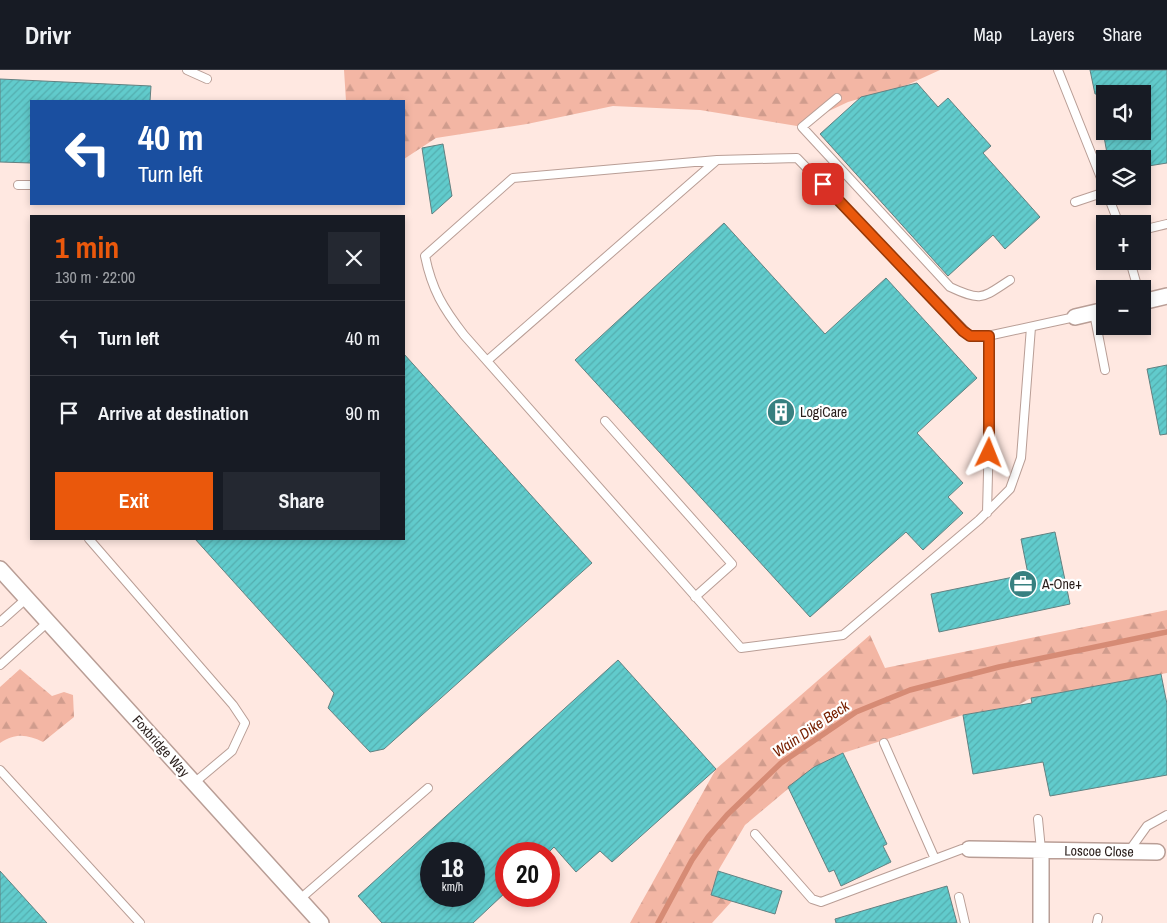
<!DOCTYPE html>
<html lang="en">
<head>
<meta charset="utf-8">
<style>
	body { margin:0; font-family:"Archivo Narrow",sans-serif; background:#242831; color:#f1f3f6; height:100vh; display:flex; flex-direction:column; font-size:19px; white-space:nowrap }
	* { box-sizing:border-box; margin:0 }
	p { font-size:16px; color:#9ea1a6 }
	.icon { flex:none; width:28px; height:28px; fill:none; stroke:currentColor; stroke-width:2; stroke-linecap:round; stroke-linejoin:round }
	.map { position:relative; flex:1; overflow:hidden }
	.sheet { position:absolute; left:30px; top:145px; width:375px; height:325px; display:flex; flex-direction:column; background:#171b24; border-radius:0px; box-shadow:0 2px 8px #0003 }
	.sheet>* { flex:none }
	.banner { position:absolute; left:30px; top:30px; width:375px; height:105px; border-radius:0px; box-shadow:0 2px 8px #0003; background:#1a4fa0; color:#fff; overflow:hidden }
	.controls { position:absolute; left:1096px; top:15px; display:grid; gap:10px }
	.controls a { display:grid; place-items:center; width:55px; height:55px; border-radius:0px; background:#171b24; box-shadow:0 2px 8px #0003; font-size:25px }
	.speed { position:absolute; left:420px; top:772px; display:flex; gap:10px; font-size:25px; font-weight:700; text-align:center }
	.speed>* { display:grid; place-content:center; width:65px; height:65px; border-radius:50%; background:#171b24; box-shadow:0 2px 8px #0003; line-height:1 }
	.speed small { font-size:12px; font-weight:400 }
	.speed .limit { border:8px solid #d22; background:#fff; color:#111 }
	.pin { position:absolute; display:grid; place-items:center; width:42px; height:42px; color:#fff; margin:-21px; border-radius:10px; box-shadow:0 2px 8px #0006 }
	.me { position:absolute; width:55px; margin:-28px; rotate:2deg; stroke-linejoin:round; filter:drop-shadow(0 0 4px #0008) }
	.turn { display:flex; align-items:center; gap:18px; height:105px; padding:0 25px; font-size:22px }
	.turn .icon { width:65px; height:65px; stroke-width:2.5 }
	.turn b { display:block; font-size:35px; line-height:42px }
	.round { display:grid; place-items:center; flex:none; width:52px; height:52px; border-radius:0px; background:#242831 }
	.overview { display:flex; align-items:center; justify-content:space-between; height:85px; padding:0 25px }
	h1 { font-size:30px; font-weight:700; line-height:38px; color:#ea580c }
	.button { display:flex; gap:10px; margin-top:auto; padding:10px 25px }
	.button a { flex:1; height:58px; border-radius:0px; background:#ea580c; color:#fff; font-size:20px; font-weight:700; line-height:58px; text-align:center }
	.button a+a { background:#242831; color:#f1f3f6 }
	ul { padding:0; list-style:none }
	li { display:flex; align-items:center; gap:15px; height:75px; padding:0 25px; border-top:1px solid #363941 }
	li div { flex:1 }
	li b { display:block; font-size:19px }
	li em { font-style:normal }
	header { display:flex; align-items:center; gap:30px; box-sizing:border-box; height:70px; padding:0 25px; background:#171b24; border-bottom:1px solid #363941 }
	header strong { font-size:24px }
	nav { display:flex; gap:28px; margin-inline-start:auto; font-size:18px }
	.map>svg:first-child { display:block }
	.forest { fill:url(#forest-firs) }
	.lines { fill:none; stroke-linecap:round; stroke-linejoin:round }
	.stream { stroke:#d68b75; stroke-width:5.5 }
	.building { fill:url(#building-hatch); stroke:#638181; fill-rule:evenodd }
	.service-casing { stroke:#b99e96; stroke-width:10 }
	.minor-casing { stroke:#b99e96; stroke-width:18 }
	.service { stroke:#fff; stroke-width:8 }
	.minor { stroke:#fff; stroke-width:15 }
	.route-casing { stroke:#983908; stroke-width:12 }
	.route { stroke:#ea580c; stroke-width:9 }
	.labels { text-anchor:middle; stroke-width:4.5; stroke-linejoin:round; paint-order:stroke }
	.poi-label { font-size:14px; fill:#291e1b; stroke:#fff; text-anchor:start }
	.street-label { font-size:14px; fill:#291e1b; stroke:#fff }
	.water-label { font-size:15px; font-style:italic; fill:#782000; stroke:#fff }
</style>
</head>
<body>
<header>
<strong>Drivr</strong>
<nav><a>Map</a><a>Layers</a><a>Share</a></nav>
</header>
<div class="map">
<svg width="1167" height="853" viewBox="0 0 1167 853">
	<defs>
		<pattern id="forest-firs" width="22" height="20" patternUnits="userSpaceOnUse" patternTransform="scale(1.25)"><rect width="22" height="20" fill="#f3b6a4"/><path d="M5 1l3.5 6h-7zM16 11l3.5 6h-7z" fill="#d09c8d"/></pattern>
		<pattern id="building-hatch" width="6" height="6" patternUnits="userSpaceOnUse" patternTransform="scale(1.25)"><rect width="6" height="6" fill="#61cbcc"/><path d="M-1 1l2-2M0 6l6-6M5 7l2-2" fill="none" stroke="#54aeaf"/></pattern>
	</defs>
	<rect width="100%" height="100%" fill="#ffe8e1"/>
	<path class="forest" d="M344,0h596l-33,15 -59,17 -51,24 -97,-16 -87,-4 -86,18 -91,14 -32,21v-58h-58z
		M1167,540v63l-136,25 -13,7 -55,10 -120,38 -29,14 -69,58 -27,46 -7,24 21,6 -20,22h-82l86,-154 154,-134 15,33z
		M20,599l32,27 12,-4 9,3 1,22 -31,25c-16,-8 -28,-9 -43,1v-56z"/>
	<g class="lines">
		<path class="stream" d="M658,853l34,-63 16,-23 19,-22 54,-52 75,-51 54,-22 89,-23 168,-35"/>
	</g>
	<path class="building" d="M1090,0h77v93l-25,4v-8h-34l-5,-28h39v-37h-47z
		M0,9l151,7 -1,15h-119v62l-31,-1z
		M917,13l21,24 10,-9 43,48 -8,7 57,64 -35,32 -12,-14 -45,41 -128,-142 41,-37z
		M443,74l9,52 -20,18 -10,-66z
		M724,153l101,111 61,-56 91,100 -60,55 46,50 -15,14 15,16 -40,37 -17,-18 -96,85 -235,-257z
		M404,284l188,209 -208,186 -14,3 -42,-44 6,-15 -139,-154h209z
		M1167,295v69l-7,1 -13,-66z
		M1055,462l15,72 -131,28 -8,-38 97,-20 -7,-35z
		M618,590l98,109 -104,93 -12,-11 -24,21 -22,-25 -7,7h-41v38l-33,31h-91l-24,-27zM431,784h43v42h-43z
		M1161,604l6,30v71l-117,21 -7,-34 -70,12 -10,-59 69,-12 -1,-5z
		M843,683l44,91 -4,2 8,16 -50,24 -7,-16 -5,2 -41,-85 26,-20z
		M0,801l47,52h-47z
		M718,801l64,20 -7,23 -64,-19z
		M947,816l10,37h-121l-1,-4z"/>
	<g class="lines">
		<defs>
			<path id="service" d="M187,0l20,9
				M1058,0l47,118
				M837,28l-35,29 148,160c32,15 32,11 60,-7
				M717,90l-204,18 -88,78c7,34 18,52 39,79l277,313 102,-13 136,-115 31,-31 11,-31 10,-131
				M18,115h13
				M1108,126l11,28
				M1075,132l30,-10
				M1142,160l25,-6
				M1130,191l8,28
				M1094,243l11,57
				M488,290l229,-200 80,-2 173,178 13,1 92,-20
				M605,351l127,143 -37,33
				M987,443l3,-119 -1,-58
				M89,469l144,166 12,18 -13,28 -38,32
				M0,552l27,-24
				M0,595l48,-43
				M884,673l51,116
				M0,700l140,153
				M1038,749l3,31
				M755,764l57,65 9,3 141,-53h7
				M1129,781l18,-25 20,-11
				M959,827l6,26
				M300,829l128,-111
				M1097,853l1,-5"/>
			<path id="minor" d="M1142,232l25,-6
				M1075,247l30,-7
				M0,499l321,354
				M969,779l188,3
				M1041,853v-73"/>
		</defs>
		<use href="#service" class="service-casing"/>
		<use href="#minor" class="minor-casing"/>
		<use href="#service" class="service"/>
		<use href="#minor" class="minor"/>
	</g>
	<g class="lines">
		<defs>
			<path id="route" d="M823,114l140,147 7,5h19v117"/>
		</defs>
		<use href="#route" class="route-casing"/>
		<use href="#route" class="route"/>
	</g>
	<defs>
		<symbol id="building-disc" viewBox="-11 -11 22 22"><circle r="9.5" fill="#378080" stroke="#fff"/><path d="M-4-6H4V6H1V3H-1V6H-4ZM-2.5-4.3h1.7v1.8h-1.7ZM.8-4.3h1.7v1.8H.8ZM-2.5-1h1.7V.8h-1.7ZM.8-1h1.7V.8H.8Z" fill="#fff"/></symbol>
		<symbol id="office-disc" viewBox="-11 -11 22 22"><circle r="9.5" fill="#378080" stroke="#fff"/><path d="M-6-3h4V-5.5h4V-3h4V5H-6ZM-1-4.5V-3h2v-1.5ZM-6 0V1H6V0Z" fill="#fff"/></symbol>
	</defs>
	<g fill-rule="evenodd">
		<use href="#building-disc" x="765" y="326" width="32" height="32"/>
		<use href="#office-disc" x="1007" y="498" width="32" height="32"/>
	</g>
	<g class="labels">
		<g class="poi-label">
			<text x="800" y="347">LogiCare</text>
			<text x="1042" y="519">A-One+</text>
		</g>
		<g class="street-label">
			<text transform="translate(161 676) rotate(48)" y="5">Foxbridge Way</text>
			<text transform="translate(1099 781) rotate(1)" y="5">Loscoe Close</text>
		</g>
		<g class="water-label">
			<text transform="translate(811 659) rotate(-34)" y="5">Wain Dike Beck</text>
		</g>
	</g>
</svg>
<div class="controls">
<a><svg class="icon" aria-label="sound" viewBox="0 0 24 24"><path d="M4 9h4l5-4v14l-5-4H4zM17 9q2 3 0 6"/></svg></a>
<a><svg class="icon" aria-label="layers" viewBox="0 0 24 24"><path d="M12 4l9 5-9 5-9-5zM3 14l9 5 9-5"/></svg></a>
<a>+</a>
<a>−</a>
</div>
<div class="speed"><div>18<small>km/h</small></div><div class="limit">20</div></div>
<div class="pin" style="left:823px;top:114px;background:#d93025"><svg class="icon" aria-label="arrive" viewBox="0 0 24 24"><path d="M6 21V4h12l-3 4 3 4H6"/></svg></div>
<svg class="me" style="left:989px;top:383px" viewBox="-20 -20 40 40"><path d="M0-17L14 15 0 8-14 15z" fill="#ea580c" stroke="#fff" stroke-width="4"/></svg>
<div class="banner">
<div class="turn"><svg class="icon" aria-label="left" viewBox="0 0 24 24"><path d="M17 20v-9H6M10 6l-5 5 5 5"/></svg><div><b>40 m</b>Turn left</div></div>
</div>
<section class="sheet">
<div class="overview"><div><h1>1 min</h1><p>130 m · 22:00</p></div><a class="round"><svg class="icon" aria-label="close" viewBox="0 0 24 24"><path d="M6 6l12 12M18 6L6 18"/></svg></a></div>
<ul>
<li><svg class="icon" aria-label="left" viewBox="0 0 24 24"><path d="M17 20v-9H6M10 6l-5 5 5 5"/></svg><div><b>Turn left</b></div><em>40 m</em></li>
<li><svg class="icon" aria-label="arrive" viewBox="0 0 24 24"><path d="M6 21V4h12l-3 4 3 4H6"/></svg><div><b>Arrive at destination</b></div><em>90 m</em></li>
</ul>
<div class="button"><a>Exit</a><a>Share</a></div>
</section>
</div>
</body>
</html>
